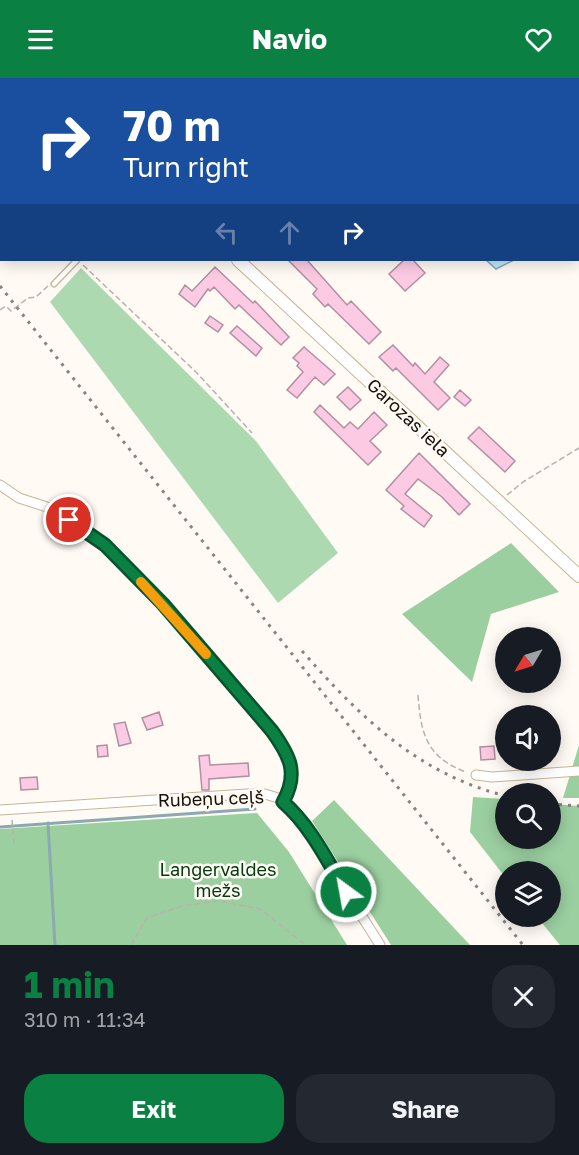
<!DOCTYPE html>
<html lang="en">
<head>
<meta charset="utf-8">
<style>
	body { margin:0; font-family:"Golos Text",sans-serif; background:#242831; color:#f1f3f6; height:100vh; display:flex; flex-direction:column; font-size:22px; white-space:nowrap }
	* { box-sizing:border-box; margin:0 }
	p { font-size:20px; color:#9ea1a6 }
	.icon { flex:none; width:33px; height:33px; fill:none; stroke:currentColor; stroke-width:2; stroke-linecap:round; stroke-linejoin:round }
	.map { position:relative; height:867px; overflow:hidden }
	.sheet { display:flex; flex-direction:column; background:#171b24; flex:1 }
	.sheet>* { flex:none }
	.top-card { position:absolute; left:0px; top:0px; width:579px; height:183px; box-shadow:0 3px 15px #0003; background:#1a4fa0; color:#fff; overflow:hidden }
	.needle { width:39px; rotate:232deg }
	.buttons { position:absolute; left:495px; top:549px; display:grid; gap:12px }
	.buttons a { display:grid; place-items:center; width:66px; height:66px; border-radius:50%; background:#171b24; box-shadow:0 3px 15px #0003; font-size:30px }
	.pin { position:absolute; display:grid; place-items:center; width:51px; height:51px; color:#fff; margin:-26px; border:3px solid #fff; border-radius:50%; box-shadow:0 2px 6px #0007 }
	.me { position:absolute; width:66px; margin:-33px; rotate:328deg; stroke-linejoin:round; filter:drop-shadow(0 0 4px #0008) }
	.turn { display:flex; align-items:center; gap:21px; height:126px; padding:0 24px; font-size:27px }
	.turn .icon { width:78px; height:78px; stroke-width:2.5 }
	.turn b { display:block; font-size:42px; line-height:51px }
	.lanes { display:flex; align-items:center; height:57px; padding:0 24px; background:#0003; justify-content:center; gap:30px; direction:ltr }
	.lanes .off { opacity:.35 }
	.round { display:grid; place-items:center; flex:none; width:63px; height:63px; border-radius:24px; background:#242831 }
	.headline { display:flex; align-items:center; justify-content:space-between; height:102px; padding:0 24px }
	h1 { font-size:36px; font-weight:700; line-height:45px; color:#0b8043 }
	.action { display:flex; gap:12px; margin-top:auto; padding:12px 24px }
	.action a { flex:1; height:69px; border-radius:24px; background:#0b8043; color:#fff; font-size:24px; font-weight:700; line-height:69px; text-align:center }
	.action a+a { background:#242831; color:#f1f3f6 }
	header { display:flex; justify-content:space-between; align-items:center; height:78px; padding:0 24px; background:#0b8043; color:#fff; font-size:27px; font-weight:700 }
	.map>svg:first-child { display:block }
	.green { fill:#add9b1 }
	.forest { fill:#9bcfa0 }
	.water { fill:#beeafa; stroke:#8ca9b1; stroke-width:1.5 }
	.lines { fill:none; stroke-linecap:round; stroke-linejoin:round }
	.stream { stroke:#8ca9b1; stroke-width:3 }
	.building { fill:#fdcae4; stroke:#b08f9f; stroke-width:1.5 }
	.lane-casing { stroke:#c7b497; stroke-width:7 }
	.street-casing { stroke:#c7b497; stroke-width:11 }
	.secondary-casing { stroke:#c7b497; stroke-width:14 }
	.path { stroke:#b7b2aa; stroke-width:1.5; stroke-dasharray:6 3; stroke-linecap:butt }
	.lane { stroke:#fff; stroke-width:4.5 }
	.street { stroke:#fff; stroke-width:9 }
	.secondary { stroke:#fff; stroke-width:12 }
	.rail { stroke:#89837b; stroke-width:3; stroke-dasharray:3 6; stroke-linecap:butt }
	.route-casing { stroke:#07532c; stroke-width:15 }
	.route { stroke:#0b8043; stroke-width:10 }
	.slow { stroke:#f59e0b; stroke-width:10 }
	.labels { text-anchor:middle; stroke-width:5; stroke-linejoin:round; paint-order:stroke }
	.street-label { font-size:18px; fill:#191208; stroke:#fffbf4 }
	.park-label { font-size:18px; fill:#003a0f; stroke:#fffbf4 }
</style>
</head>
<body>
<header><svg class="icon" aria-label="menu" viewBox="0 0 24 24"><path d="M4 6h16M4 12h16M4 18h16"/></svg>Navio<svg class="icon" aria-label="heart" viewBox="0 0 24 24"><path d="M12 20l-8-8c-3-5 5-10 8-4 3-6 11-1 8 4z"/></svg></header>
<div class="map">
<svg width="579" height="867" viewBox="0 0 579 867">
	<rect width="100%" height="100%" fill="#fffbf4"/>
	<path class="green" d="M81,190l175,173 82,112 -60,50 -228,-301z"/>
	<path class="forest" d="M511,465l48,49 -68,22 -19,68 -70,-68z
		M579,667v53h-16z
		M473,719l32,2 1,39h44l1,-34 28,2v139h-19l-23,-28 13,-1v-44h-44l-1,5 -35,-45z
		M334,722l136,145h-79l-79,-124z
		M257,735l32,39 58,93h-347v-116z"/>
	<path class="water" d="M486,182h28l-18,9z"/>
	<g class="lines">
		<path class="stream" d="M48,745l7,122
			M0,749l255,-18"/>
	</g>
	<path class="building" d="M288,182h19l40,45 4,-4 30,31 -12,12 -41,-40 -3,3 -12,-13 4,-5z
		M404,182h9l12,13 -20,18 -16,-17z
		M215,189l38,36 2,-2 34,36 -8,8 -42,-40 -4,4 -21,-22 -4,4 -2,-2 -13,18 -16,-13 6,-9 7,6z
		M210,238l13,9 -5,7 -13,-9z
		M237,248l25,22 -6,8 -26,-23z
		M393,267l20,21 2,-3 10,11 15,-17 9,8 -15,17 16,16 -12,12 -42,-42 -3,3 -14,-14z
		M304,269l31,27 -11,11 -9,-8 -18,21 -10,-8 16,-18 -6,-6 2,-3 -6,-5z
		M348,309l13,13 -11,10 -13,-13z
		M460,312l11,10 -6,6 -11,-9z
		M320,327l24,23 6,-6 8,7 16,-17 13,13 -17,16 11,11 -13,13 -54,-53z
		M479,349l36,34 -10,11 -37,-34z
		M419,375l51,51 -11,11 -17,-18 -24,-18 -13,15 27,22 -8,11 -23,-18 3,-3 -18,-16z
		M159,634l4,13 -16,5 -5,-12z
		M125,644l6,21 -12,3 -5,-22z
		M107,667l1,11 -10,1 -1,-11z
		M494,668l1,13 -14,1 -1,-13z
		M209,677l1,10 38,-2 1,13 -40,3v11h-7l-3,-34z
		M37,699l1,12 -17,1 -1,-12z"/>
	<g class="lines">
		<defs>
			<path id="lane" d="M54,206l23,-24"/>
			<path id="street" d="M0,407l19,13 31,10 55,37 58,59 109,127c18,25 27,42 11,71
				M476,697l16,2 87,-6
				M0,732l247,-16h18l13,4 16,16 19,25 67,106"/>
			<path id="secondary" d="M44,0l1,2
				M238,182l341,316"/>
		</defs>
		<use href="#lane" class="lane-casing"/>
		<use href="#street" class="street-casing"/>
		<use href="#secondary" class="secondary-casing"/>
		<path class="path" d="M83,187l114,108 55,60
			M0,232l6,-4 5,5 17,-13 8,-1 12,-11
			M507,417l16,-13 56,-34
			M418,617c3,39 8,62 48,77
			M12,742l2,25
			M131,867l16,-27 35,-12 37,-5 41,8 46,36"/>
		<use href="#lane" class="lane"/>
		<use href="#street" class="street"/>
		<use href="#secondary" class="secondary"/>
		<path class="rail" d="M0,208l523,659
			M302,573c58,66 116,123 204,145
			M550,726l29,2"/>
	</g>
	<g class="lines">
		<defs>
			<path id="route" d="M69,442l36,25 58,59 109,127c18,25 27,42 11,71 27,23 45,60 63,90"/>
		</defs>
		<use href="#route" class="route-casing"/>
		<use href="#route" class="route"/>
		<path class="slow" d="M141,504l65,72"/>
	</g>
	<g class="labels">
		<g class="street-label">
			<text transform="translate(408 340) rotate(43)" y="6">Garozas iela</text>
			<text transform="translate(211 721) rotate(-2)" y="6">Rubeņu ceļš</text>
		</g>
		<g class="park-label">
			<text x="218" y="798">Langervaldes<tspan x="218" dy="21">mežs</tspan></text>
		</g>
	</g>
</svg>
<div class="buttons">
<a><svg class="needle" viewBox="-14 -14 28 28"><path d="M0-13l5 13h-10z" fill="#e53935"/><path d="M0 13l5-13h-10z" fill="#9ea1a6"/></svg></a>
<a><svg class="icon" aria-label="sound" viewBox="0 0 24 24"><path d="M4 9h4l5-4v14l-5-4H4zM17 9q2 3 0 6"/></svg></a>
<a><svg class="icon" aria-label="search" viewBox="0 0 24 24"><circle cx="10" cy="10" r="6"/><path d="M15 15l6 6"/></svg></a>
<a><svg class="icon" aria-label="layers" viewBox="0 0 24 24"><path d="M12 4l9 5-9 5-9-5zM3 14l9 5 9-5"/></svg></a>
</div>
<div class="pin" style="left:69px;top:442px;background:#d93025"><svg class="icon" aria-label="arrive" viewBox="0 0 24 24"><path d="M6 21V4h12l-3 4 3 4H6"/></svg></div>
<svg class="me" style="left:346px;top:814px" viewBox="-20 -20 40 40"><circle r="17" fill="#0b8043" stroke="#fff" stroke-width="3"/><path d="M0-11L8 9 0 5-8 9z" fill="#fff"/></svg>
<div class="top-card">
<div class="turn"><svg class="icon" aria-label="right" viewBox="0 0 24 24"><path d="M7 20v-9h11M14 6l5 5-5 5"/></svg><div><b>70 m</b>Turn right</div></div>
<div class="lanes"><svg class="icon off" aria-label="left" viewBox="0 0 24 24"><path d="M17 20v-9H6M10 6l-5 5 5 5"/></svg><svg class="icon off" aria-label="ahead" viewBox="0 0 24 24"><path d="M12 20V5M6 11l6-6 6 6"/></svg><svg class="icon" aria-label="right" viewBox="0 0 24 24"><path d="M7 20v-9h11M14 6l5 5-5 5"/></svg></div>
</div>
</div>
<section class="sheet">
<div class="headline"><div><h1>1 min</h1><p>310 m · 11:34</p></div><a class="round"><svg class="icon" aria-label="close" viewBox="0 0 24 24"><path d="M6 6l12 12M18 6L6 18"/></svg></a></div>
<div class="action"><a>Exit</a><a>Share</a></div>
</section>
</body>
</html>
